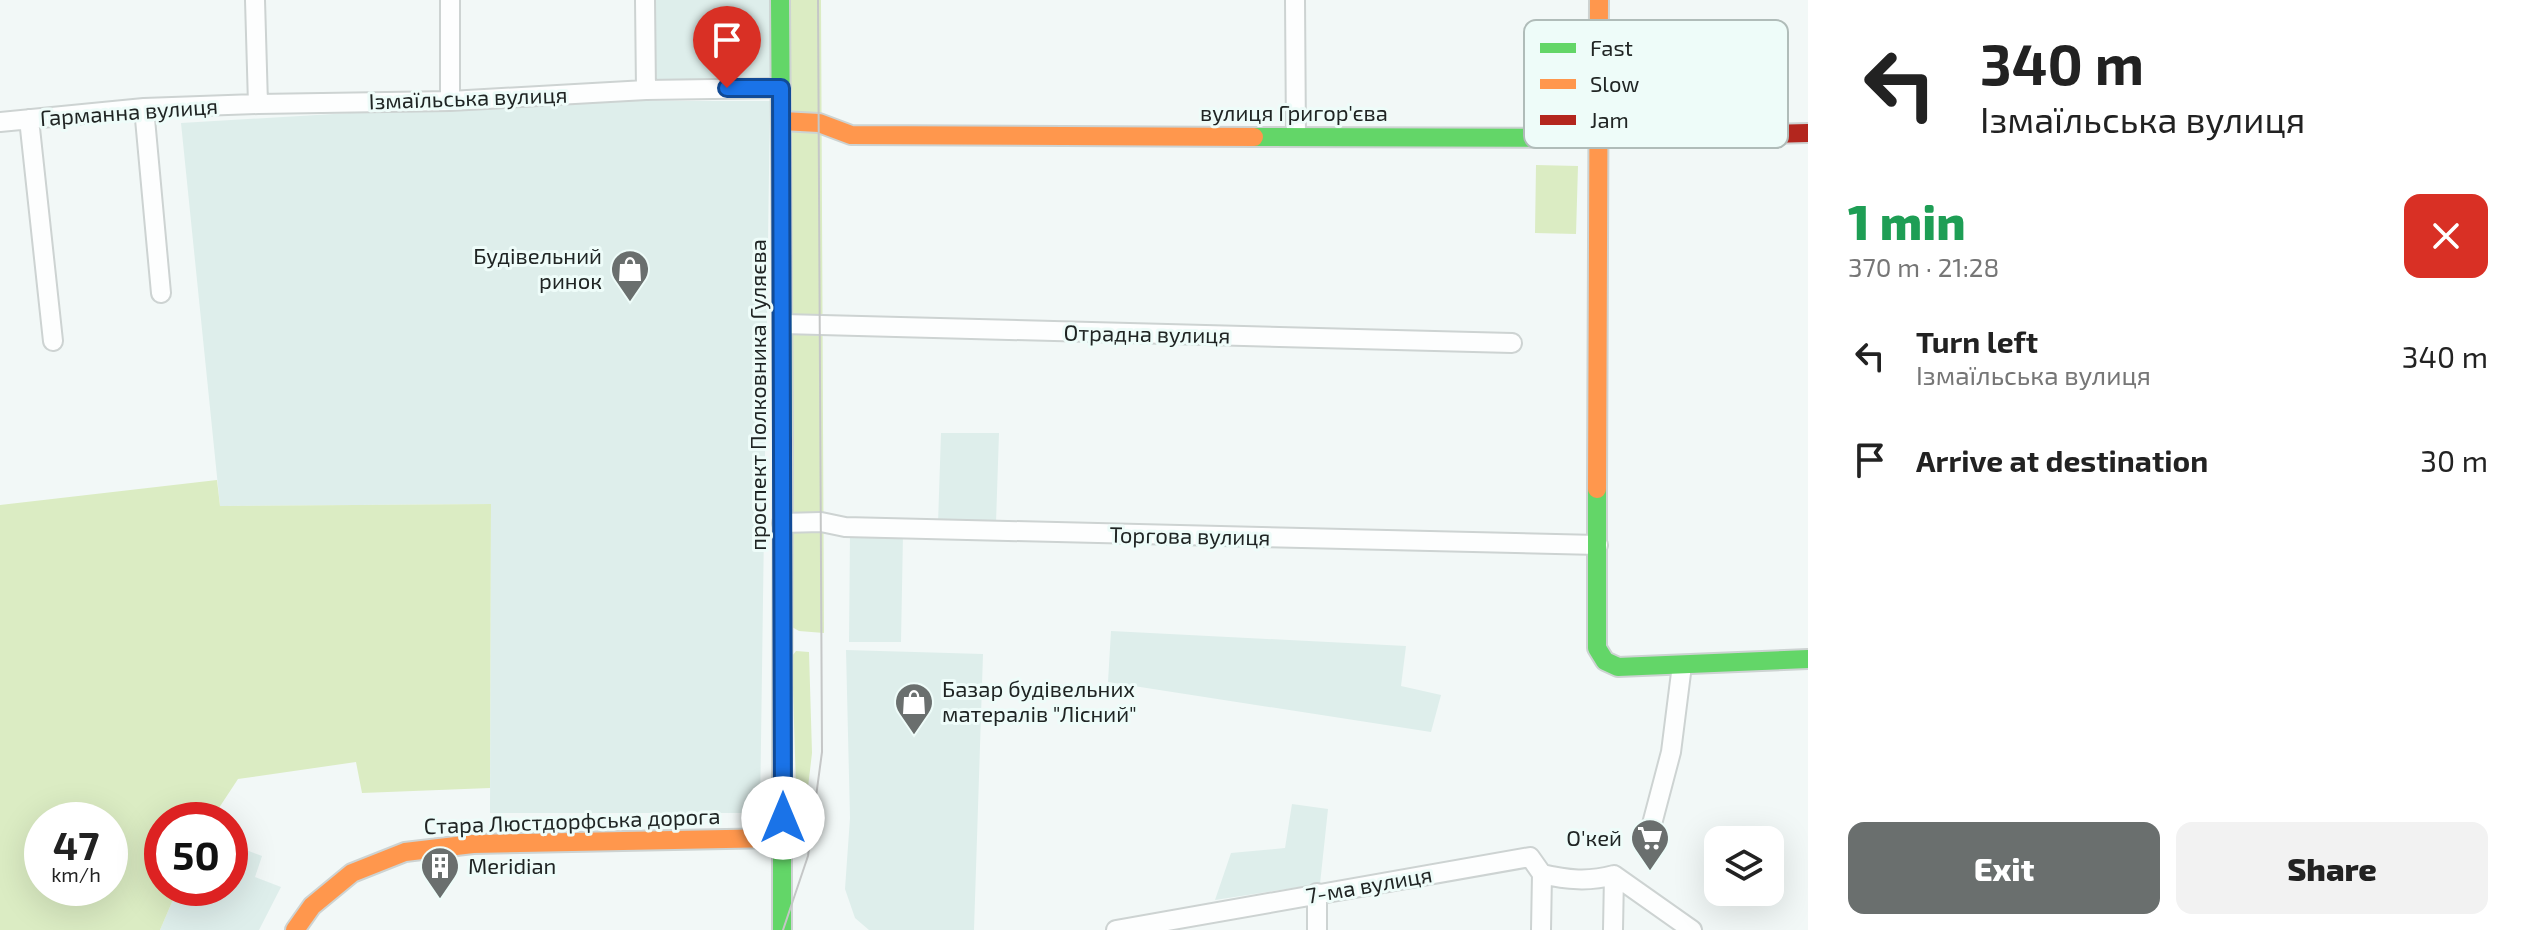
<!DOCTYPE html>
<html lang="en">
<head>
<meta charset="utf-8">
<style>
	body { margin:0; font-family:"Exo 2",sans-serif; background:#f2f2f2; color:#222; height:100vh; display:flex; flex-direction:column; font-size:30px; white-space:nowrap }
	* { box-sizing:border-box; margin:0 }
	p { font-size:26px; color:#767676 }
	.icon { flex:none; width:44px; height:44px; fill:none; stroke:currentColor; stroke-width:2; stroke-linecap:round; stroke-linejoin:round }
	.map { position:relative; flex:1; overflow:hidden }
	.panel { display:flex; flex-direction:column; background:#fff; width:720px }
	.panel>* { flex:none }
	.hud { background:#fff; color:#222; overflow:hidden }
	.controls { position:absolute; left:1704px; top:826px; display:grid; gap:16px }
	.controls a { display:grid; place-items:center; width:80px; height:80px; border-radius:16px; background:#fff; box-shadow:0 8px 32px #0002; font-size:40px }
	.speed { position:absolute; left:24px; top:802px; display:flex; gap:16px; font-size:40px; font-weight:700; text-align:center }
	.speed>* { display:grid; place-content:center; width:104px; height:104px; border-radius:50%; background:#fff; box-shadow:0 8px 32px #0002; line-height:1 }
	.speed small { font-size:20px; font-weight:400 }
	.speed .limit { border:12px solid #d22; background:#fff; color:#111 }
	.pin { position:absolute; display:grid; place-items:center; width:68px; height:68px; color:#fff; margin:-82px -34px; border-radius:50% 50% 50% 0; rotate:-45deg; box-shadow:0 0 8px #0007 }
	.pin .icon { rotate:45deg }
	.me { position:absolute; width:88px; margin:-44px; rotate:0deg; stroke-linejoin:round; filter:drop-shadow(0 0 6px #0008) }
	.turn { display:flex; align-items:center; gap:28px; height:168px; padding:0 40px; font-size:36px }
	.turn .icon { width:104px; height:104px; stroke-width:2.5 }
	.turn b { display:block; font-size:56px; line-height:68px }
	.round { display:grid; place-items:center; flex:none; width:84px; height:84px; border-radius:16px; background:#f2f2f2 }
	.overview { display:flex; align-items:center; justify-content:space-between; height:136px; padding:0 40px }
	h1 { font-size:48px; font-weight:800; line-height:60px; color:#1e9e55 }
	.button { display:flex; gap:16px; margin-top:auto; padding:16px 40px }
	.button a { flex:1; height:92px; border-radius:16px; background:#6a6f6e; color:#fff; font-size:32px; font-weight:800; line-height:92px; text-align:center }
	.button a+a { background:#f2f2f2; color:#222 }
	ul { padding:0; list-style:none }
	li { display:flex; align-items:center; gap:24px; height:104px; padding:0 40px }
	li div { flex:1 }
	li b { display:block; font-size:30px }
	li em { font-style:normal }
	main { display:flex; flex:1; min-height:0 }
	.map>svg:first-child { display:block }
	.built { fill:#deeeeb }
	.green { fill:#dbecc3; fill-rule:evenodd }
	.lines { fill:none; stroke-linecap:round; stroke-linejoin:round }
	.street-casing { stroke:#cdd3d2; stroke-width:22 }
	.fast-casing { stroke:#cdd3d2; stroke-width:22 }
	.slow-casing { stroke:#cdd3d2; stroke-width:22 }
	.jam-casing { stroke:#cdd3d2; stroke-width:22 }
	.street { stroke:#fdfefe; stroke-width:18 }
	.fast { stroke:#63d668; stroke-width:18 }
	.slow { stroke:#ff974d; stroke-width:18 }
	.jam { stroke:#b3261e; stroke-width:18 }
	.tram { stroke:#c5c7c7; stroke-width:2 }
	.route-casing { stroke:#114b97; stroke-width:20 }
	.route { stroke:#1a73e8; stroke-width:14 }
	.labels { text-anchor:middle; stroke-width:6; stroke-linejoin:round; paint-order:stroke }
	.street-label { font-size:22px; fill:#202524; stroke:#eefcf9 }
	.poi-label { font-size:22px; fill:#202524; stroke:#eefcf9; text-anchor:end }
	.key { fill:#eefcf9; stroke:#b0bcb9; stroke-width:2 }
	.key-label { font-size:22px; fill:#202524 }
</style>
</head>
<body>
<main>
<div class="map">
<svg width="1808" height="930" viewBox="0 0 1808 930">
	<rect width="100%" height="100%" fill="#f2f8f7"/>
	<path class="built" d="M655,0h116v84l-115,1z
		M554,101h216l-10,712h-270l1,-309 -271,2 -39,-383z
		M941,433h58l-3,90 -58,1z
		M850,531l53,3 -2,108h-52z
		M1111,631l295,15 -5,40 40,9 -10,37 -323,-50z
		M846,650l137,4 -9,276h-105l-14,-12 -10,-29 5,-71z
		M1292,804l36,5 -8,75 -105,16 16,-47 54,-5z
		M230,844l32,12 -7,21 26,10 -22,43h-99l18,-42h52z"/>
	<path class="green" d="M786,0h35l3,633 -25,-2 -7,-4z
		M1536,165l42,1 -2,68 -41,-1z
		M217,480l3,26 271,-2 -1,284 -128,5 -6,-31 -118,17 -27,41h-49v68h16l-18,42h-160v-425zM110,820v68h-68v-68z
		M796,651l13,1 3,101 -5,43 -8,-3 -3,-5 -4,-132z"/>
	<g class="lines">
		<defs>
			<path id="street" d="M255,0l3,104 192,-3 196,-11 135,-2
				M450,0v101
				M645,0l1,90
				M1295,0l1,137
				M144,108l17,185
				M29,119l24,222
				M0,122l144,-14 114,-4
				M783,324l729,19
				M782,523l39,-1 24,5 753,18
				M1652,824l19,-72 11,-87
				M1614,875l78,55
				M1317,893v37
				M1116,930l414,-73 12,17c25,6 47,8 72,1
				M1541,930l1,-56
				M1613,930l1,-55"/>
			<path id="fast" d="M780,0l3,440
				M1254,137l372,1
				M1597,489v159l8,13 13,6 190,-8
				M782,930v-157"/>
			<path id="slow" d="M782,121l37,2 32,12 403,2
				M1597,489l2,-489
				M295,930l17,-24 40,-33 53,-21 68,-8 310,-6"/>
			<path id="jam" d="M1626,138l182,-5
				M782,773l1,-333"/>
		</defs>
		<use href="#street" class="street-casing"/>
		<use href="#fast" class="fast-casing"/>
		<use href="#slow" class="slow-casing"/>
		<use href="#jam" class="jam-casing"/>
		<use href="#street" class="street"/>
		<use href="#fast" class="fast"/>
		<use href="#slow" class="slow"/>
		<use href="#jam" class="jam"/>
		<path class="tram" d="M783,930l25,-74 14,-104 -4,-752"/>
	</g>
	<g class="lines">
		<defs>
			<path id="route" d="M727,88h54l2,730"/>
		</defs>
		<use href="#route" class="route-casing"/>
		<use href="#route" class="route"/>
	</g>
	<defs>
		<symbol id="shop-pin" viewBox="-11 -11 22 30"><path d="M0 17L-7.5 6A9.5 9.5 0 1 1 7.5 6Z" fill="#6a6f6e" stroke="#eefcf9"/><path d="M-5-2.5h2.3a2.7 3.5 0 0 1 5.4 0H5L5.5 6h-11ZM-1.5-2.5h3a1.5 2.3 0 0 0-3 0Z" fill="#fff"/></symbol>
		<symbol id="supermarket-pin" viewBox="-11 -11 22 30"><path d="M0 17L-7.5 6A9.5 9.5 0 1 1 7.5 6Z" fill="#6a6f6e" stroke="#eefcf9"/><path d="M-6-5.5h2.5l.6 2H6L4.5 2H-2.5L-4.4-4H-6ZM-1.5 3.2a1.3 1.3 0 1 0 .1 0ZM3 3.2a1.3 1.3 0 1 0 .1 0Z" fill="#fff"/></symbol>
		<symbol id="building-pin" viewBox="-11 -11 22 30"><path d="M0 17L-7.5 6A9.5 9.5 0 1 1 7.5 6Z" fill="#6a6f6e" stroke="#eefcf9"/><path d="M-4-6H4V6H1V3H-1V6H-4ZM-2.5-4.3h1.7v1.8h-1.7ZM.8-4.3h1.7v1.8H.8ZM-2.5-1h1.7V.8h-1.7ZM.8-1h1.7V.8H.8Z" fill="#fff"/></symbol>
	</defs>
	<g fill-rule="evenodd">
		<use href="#shop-pin" x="608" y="247" width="44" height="60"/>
		<use href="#shop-pin" x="892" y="680" width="44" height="60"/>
		<use href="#supermarket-pin" x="1628" y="816" width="44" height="60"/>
		<use href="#building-pin" x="418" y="844" width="44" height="60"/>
	</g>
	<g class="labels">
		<g class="street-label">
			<text transform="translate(468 98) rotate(-2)" y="8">Ізмаїльська вулиця</text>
			<text transform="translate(129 112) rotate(-4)" y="8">Гарманна вулиця</text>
			<text x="1294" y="121">вулиця Григор'єва</text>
			<text transform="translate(1147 334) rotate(1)" y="8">Отрадна вулиця</text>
			<text transform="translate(758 395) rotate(-90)" y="8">проспект Полковника Гуляєва</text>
			<text transform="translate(1190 536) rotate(1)" y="8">Торгова вулиця</text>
			<text transform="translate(572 821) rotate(-2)" y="8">Стара Люстдорфська дорога</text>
			<text transform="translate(1369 885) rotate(-10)" y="8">7-ма вулиця</text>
		</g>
		<g class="poi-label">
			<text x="602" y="264">Будівельний<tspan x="602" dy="25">ринок</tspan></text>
			<text x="942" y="697" text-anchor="start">Базар будівельних<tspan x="942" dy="25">матералів "Лісний"</tspan></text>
			<text x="1622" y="846">О'кей</text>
			<text x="468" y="874" text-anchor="start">Meridian</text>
		</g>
	</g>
	<rect x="1524" y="20" width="264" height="128" rx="12" class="key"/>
	<rect x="1540" y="43" width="36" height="10" fill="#63d668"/>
	<rect x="1540" y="79" width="36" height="10" fill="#ff974d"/>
	<rect x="1540" y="115" width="36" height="10" fill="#b3261e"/>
	<g class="key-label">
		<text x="1590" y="56">Fast</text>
		<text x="1590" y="92">Slow</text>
		<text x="1590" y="128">Jam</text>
	</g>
</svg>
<div class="controls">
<a><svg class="icon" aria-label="layers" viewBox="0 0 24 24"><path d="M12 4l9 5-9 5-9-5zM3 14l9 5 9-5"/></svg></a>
</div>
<div class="speed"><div>47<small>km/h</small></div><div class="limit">50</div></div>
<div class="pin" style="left:727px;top:88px;background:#d93025"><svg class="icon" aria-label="arrive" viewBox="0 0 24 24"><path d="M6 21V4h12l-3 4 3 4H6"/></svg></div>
<svg class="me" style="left:783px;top:818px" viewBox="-20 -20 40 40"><circle r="19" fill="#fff"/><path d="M0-13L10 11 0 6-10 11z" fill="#1a73e8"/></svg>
</div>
<section class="panel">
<div class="hud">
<div class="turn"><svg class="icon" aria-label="left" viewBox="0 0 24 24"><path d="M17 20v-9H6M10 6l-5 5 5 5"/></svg><div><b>340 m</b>Ізмаїльська вулиця</div></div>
</div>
<div class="overview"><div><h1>1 min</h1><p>370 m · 21:28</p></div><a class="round" style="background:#d93025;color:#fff"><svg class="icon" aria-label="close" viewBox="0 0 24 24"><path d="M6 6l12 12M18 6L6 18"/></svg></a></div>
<ul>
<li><svg class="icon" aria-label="left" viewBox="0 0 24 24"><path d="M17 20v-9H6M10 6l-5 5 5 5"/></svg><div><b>Turn left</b><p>Ізмаїльська вулиця</p></div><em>340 m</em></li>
<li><svg class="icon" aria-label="arrive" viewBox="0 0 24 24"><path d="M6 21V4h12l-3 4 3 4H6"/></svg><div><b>Arrive at destination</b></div><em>30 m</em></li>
</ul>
<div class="button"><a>Exit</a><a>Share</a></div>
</section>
</main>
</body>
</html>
